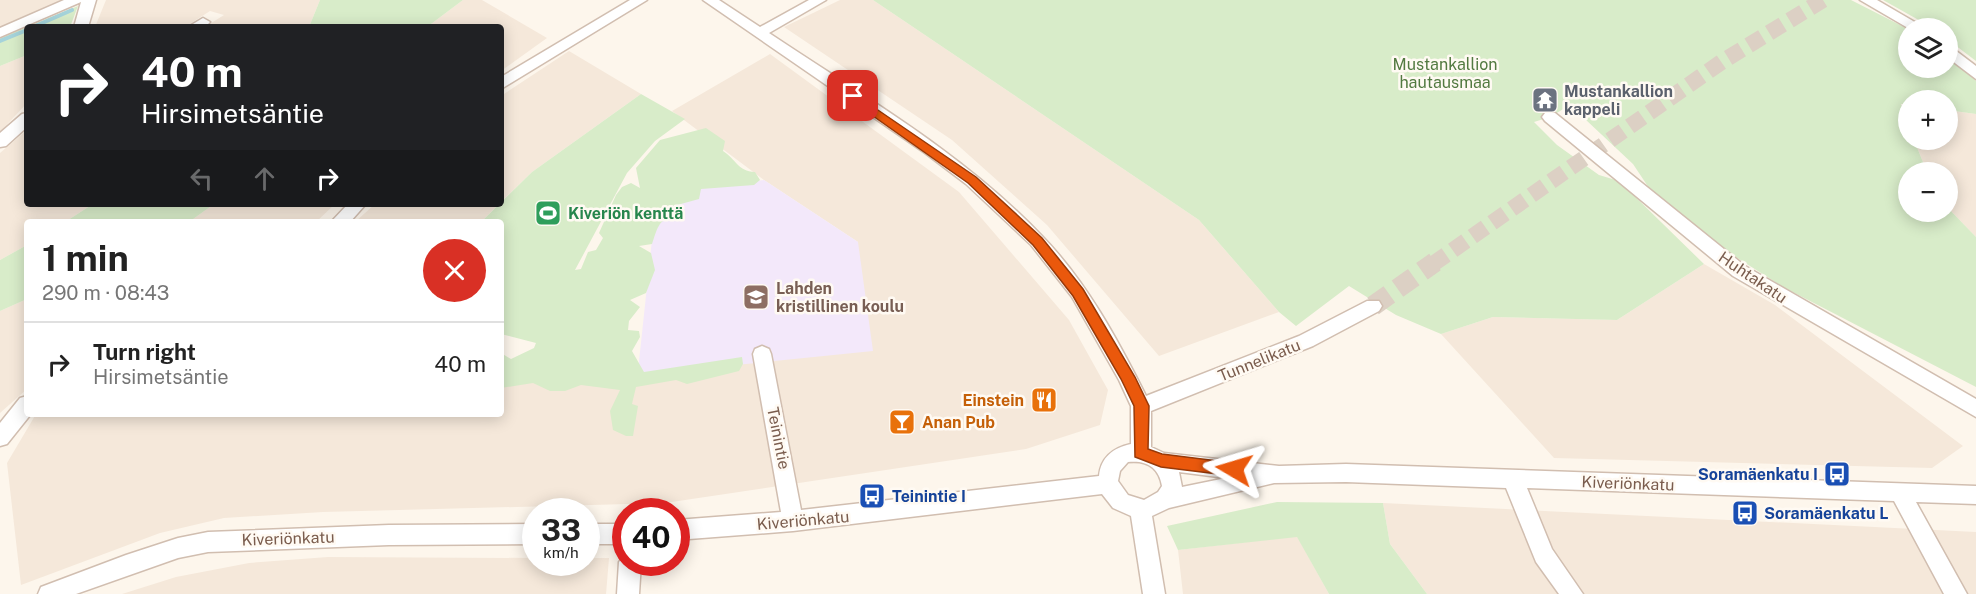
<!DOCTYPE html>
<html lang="en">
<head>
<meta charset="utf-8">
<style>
	body { margin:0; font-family:"Public Sans",sans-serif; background:#f2f2f2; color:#222; height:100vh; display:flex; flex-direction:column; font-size:22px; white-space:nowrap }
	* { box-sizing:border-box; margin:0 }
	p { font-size:20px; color:#767676 }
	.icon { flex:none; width:33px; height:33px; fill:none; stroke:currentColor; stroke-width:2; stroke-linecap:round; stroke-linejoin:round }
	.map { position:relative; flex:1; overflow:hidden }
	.drawer { position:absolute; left:24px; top:219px; width:480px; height:198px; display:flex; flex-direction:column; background:#fff; border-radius:6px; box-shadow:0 3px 15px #0003 }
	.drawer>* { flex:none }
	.hud { position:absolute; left:24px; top:24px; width:480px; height:183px; border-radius:6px; box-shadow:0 3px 15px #0003; background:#202124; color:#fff; overflow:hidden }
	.fabs { position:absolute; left:1898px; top:18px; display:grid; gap:12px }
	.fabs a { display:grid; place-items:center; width:60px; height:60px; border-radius:50%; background:#fff; box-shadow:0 3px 15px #0003; font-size:30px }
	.speed { position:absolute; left:522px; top:498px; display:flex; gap:12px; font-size:30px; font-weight:700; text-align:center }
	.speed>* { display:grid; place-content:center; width:78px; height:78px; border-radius:50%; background:#fff; box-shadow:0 3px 15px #0003; line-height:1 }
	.speed small { font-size:15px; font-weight:400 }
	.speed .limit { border:9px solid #d22; background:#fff; color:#111 }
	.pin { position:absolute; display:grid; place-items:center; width:51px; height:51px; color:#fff; margin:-26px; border-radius:12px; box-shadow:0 3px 9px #0006 }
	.me { position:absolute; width:66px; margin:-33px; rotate:277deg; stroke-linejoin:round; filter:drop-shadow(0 0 4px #0008) }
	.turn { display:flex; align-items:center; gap:21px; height:126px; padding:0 18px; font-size:27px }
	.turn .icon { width:78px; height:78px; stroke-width:2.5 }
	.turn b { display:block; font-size:42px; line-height:51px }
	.lanes { display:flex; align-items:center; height:57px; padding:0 18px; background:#0003; justify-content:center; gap:30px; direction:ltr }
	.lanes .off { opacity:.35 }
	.round { display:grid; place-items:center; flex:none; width:63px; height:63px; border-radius:32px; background:#f2f2f2 }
	.headline { display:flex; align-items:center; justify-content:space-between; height:102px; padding:0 18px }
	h1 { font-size:36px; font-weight:700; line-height:45px }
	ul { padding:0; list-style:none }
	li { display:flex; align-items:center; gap:18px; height:84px; padding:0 18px; border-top:2px solid #e0e0e0 }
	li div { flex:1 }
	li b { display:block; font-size:22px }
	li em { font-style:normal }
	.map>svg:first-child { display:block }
	.residential { fill:#f5e8da }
	.education { fill:#f3e8fa }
	.green { fill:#d8ecc9 }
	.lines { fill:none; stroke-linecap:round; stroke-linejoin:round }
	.stream { stroke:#a5d3da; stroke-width:4 }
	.minor-tunnel-far1 { stroke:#dcd0c4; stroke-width:16; stroke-dasharray:16 8; stroke-linecap:butt }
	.minor-tunnel { stroke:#dcd0c4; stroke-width:20; stroke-dasharray:20 10; stroke-linecap:butt }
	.minor-casing { stroke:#d1beb0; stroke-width:3 }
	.minor { fill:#fff; fill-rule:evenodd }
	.route { fill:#ea580c; stroke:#983908; stroke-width:1.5 }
	.labels { text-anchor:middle; stroke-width:5; stroke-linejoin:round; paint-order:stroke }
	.park-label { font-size:16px; fill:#537a41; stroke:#fffaf3 }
	.worship-label { font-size:16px; font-weight:bold; fill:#5b616d; stroke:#fffaf3; text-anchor:start }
	.leisure-label { font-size:16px; font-weight:bold; fill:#27864d; stroke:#fffaf3; text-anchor:start }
	.street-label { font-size:16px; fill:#7a5c4d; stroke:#fffaf3 }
	.education-label { font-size:16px; font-weight:bold; fill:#785e54; stroke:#fffaf3; text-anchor:start }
	.food-label { font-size:16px; font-weight:bold; fill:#c56008; stroke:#fffaf3; text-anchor:end }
	.transit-label { font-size:16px; font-weight:bold; fill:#164399; stroke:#fffaf3; text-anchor:start }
</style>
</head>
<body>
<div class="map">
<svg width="1976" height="594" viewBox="0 0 1976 594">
	<rect width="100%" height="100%" fill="#fdf6ec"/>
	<path class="residential" d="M0,0h66l-66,29z
		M106,0h214l-11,27h-104l19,-12 -14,-4 -25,16h-90z
		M463,0h19l65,38 -46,33v-44h-74z
		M840,0h33l326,220 80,92 -120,44 -112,-131 -95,-85 -168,-113z
		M569,51l72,43 -109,78 -31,30v-106z
		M770,54l189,138 110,128 39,70 -8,35 -74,24 -361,54 -342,9 -99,6 -64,15 -139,52 -14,-122 29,-49h465v-33l136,-1 221,-138 -94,-62 -92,-69z
		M27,55v48l-27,29v-66z
		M1947,110l29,4v123l-29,-30v-35h-20l-13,-32h33z
		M27,130v74h66l-28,18h-38v23l-27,15v-107z
		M214,204h121l-19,18h-127z
		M375,204h124l-18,18h-126z
		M1704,264l71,41 188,141 -31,22 -378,-10 -113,-124 52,-17 124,3z
		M27,299v90l-27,24v-102z
		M1383,503l593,29v62h-549l-37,-50z
		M1297,536l32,58h-146l-5,-44z
		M328,557l207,1 1,4h50l1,-4h22l-3,36h-484l54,-17 73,-14z"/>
	<path class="education" d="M764,180l94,62 15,109 -137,14 -99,15 20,-187z"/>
	<path class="green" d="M320,0h143l-36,27h-118z
		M873,0h978l57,29v39h39v-13l29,26v33l-29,-4v-10h-39v4h-7l7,19v17h6l13,32h-19v40h39v-5l29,30v150l-193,-100 -63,-40 -71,-59 -16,-24 -63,-59 -20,12 -16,5 23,23 42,30 20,6 85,83 -87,56 -124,-3 -52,17 -45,-19 -47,-29 -53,40 -17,-14 -80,-92z
		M1883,0h93v61l-29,-22v-11h-14z
		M78,6l-8,21h-43v28l-27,11v-28z
		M641,94l44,25 -30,22 -28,32 -52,97 6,-1 7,-17 8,-2 7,-12 -4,-5 17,-38 6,-8 9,-4 9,5 -4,-20 24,-28 46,-12 19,13 -2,10c14,9 14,20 32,21l5,8 -6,5 -53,4 -2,10 -29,8 4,9c-16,3 -17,14 -22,28l-13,2 12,7 4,17 -9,23 -16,7 10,7 -11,14 -1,9 11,1 1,6 -8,14 12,21 98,-15 1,7 -4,7 -52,13 -11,-4 -40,7 -4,17 6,2 -5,30h-7l-13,-6 -3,-19 10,-21 -39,-5 -16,6h-15l-17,-8 -32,5v-35l10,6 23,-11 2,-5 -35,-9v-112h-20l51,-50z
		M93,204h121l-25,18h-124z
		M27,245v54l-27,12v-51z
		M1277,502l106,1 7,41 37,50h-98l-32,-57 -119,13 -11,-24z"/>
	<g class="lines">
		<path class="stream" d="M33,27l39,-17
			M0,41l27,-11"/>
		<path class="minor-tunnel-far1" d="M1433,264l290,-203 100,-61"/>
		<path class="minor-tunnel" d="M1373,306l62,-44"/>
		<defs>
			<path id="minor" d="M64,0h32l-8,27h-14l7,-25 -81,35v-9z
				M630,0h17l-146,89v-12z
				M703,0h16l41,27 49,-27h17l-57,33c94,63 195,121 273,203 44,45 76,104 104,160l153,-60 68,-35h12l3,5 -3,5 -66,35 -162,65v36l13,6 115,13 67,-2 630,22v18l-60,-2 51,92h-23l-50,-93 -367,-13 25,61 31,45h-24l-23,-32 -30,-74 -160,-6 -72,1 -105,25 -17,8 13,78h-22l-12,-78 -18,-8 -11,-14 -309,37 -117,9v-20l105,-8 -28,-158 2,-5 7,-3 7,3 2,5 30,156 298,-34c2,-19 14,-28 32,-32v-38l-12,-26 -47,-83 -41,-52 -65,-61 -41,-31zM1128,462c18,-2 31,5 34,24l-4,6 -14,8 -16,-5 -10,-14 2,-10zM1179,472l47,6 -44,9z
				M1860,0h17l48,28h-17z
				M203,18l7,4 -5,5h-17z
				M1947,44l29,22v13l-29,-22z
				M1550,112l5,1 190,153 231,133v18l-243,-141 -188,-155 -3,-4 3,-4z
				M27,113v14l-21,19 -6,1v-14l22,-19z
				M348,204h18l-16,18h-19z
				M27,396v18h4l-24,30 -7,2v-23l20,-25z
				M536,524v20l-147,1 -181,7 -30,6 -102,36h-38l3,-7 85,-32 52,-17 30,-6 181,-7z
				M586,524h40v20h-40z
				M626,554v8h15l-2,32h-22l2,-32z"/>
		</defs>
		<use href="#minor" class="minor-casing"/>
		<use href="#minor" class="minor"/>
	</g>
	<path class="route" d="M853,93l123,84 66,61 41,51 52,88 14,29 -1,43 14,5 72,9 6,2 2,4 -2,5 -6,2 -73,-9 -26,-10 -1,-51 -13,-27 -48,-83 -40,-51 -65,-62 -119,-84 -2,-3z"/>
	<defs>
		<symbol id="temple-square" viewBox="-11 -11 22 22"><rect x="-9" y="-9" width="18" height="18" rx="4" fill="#6b7280" stroke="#fffaf3"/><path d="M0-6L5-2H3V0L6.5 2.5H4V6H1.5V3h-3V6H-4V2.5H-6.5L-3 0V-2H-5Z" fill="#fff"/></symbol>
		<symbol id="stadium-square" viewBox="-11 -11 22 22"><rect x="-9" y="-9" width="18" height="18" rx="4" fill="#2e9e5b" stroke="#fffaf3"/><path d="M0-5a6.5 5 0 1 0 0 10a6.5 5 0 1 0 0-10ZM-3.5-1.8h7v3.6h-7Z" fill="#fff"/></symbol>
		<symbol id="school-square" viewBox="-11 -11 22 22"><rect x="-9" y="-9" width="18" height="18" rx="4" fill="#8d6e63" stroke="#fffaf3"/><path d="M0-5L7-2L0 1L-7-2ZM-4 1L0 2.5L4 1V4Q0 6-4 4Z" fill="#fff"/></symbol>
		<symbol id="restaurant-square" viewBox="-11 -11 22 22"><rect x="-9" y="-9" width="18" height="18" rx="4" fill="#e8710a" stroke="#fffaf3"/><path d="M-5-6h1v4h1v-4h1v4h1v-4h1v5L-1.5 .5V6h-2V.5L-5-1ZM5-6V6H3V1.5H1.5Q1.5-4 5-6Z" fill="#fff"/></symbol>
		<symbol id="bar-square" viewBox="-11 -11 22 22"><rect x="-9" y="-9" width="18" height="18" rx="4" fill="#e8710a" stroke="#fffaf3"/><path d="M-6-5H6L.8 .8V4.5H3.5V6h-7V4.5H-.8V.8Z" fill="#fff"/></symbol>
		<symbol id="bus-square" viewBox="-11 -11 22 22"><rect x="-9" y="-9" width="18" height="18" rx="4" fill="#1a4fb4" stroke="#fffaf3"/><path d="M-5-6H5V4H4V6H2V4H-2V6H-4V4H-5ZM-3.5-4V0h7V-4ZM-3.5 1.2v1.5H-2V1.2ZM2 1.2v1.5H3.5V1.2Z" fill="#fff"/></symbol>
	</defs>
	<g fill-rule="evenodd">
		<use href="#temple-square" x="1530" y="85" width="30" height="30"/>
		<use href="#stadium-square" x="533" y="198" width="30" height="30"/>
		<use href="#school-square" x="741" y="282" width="30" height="30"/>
		<use href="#restaurant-square" x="1029" y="385" width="30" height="30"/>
		<use href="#bar-square" x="887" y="407" width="30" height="30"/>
		<use href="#bus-square" x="1822" y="459" width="30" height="30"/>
		<use href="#bus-square" x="857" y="481" width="30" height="30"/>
		<use href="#bus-square" x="1730" y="498" width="30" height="30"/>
	</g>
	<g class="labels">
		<g class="park-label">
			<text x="1445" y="70">Mustankallion<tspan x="1445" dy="18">hautausmaa</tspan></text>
		</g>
		<g class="worship-label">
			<text x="1564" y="97">Mustankallion<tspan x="1564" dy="18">kappeli</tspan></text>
		</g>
		<g class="leisure-label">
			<text x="568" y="219">Kiveriön kenttä</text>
		</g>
		<g class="street-label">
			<text transform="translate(1753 277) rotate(34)" y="6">Huhtakatu</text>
			<text transform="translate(1259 360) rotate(-22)" y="6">Tunnelikatu</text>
			<text transform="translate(779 438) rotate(79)" y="6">Teinintie</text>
			<text transform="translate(1628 483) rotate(2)" y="6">Kiveriönkatu</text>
			<text transform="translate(803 520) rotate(-5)" y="6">Kiveriönkatu</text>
			<text transform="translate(288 538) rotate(-2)" y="6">Kiveriönkatu</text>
		</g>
		<g class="education-label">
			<text x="776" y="294">Lahden<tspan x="776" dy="18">kristillinen koulu</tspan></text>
		</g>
		<g class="food-label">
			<text x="1024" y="406">Einstein</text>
			<text x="922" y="428" text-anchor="start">Anan Pub</text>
		</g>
		<g class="transit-label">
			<text x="1818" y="480" text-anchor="end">Soramäenkatu I</text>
			<text x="892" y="502">Teinintie I</text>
			<text x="1764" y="519">Soramäenkatu L</text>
		</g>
	</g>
</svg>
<div class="fabs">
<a><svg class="icon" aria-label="layers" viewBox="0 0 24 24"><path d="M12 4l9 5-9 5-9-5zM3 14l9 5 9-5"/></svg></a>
<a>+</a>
<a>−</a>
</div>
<div class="speed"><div>33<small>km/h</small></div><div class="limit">40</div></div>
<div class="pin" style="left:853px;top:96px;background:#d93025"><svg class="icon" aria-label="arrive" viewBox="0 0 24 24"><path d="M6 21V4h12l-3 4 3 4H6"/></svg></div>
<svg class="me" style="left:1234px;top:469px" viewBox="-20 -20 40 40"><path d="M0-17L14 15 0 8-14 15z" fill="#ea580c" stroke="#fff" stroke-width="4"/></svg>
<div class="hud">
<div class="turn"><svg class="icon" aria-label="right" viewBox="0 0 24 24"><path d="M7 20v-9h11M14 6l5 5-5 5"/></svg><div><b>40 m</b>Hirsimetsäntie</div></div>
<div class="lanes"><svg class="icon off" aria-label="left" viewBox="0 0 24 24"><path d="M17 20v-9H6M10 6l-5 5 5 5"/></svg><svg class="icon off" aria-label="ahead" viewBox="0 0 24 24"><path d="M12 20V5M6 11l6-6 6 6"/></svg><svg class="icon" aria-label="right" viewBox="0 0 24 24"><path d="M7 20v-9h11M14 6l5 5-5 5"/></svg></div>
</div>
<section class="drawer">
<div class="headline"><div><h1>1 min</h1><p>290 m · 08:43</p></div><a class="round" style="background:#d93025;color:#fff"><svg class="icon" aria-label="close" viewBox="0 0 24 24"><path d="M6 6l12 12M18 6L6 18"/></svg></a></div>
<ul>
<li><svg class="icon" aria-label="right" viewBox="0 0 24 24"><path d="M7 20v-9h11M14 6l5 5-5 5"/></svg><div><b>Turn right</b><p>Hirsimetsäntie</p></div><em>40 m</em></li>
</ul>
</section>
</div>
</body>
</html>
